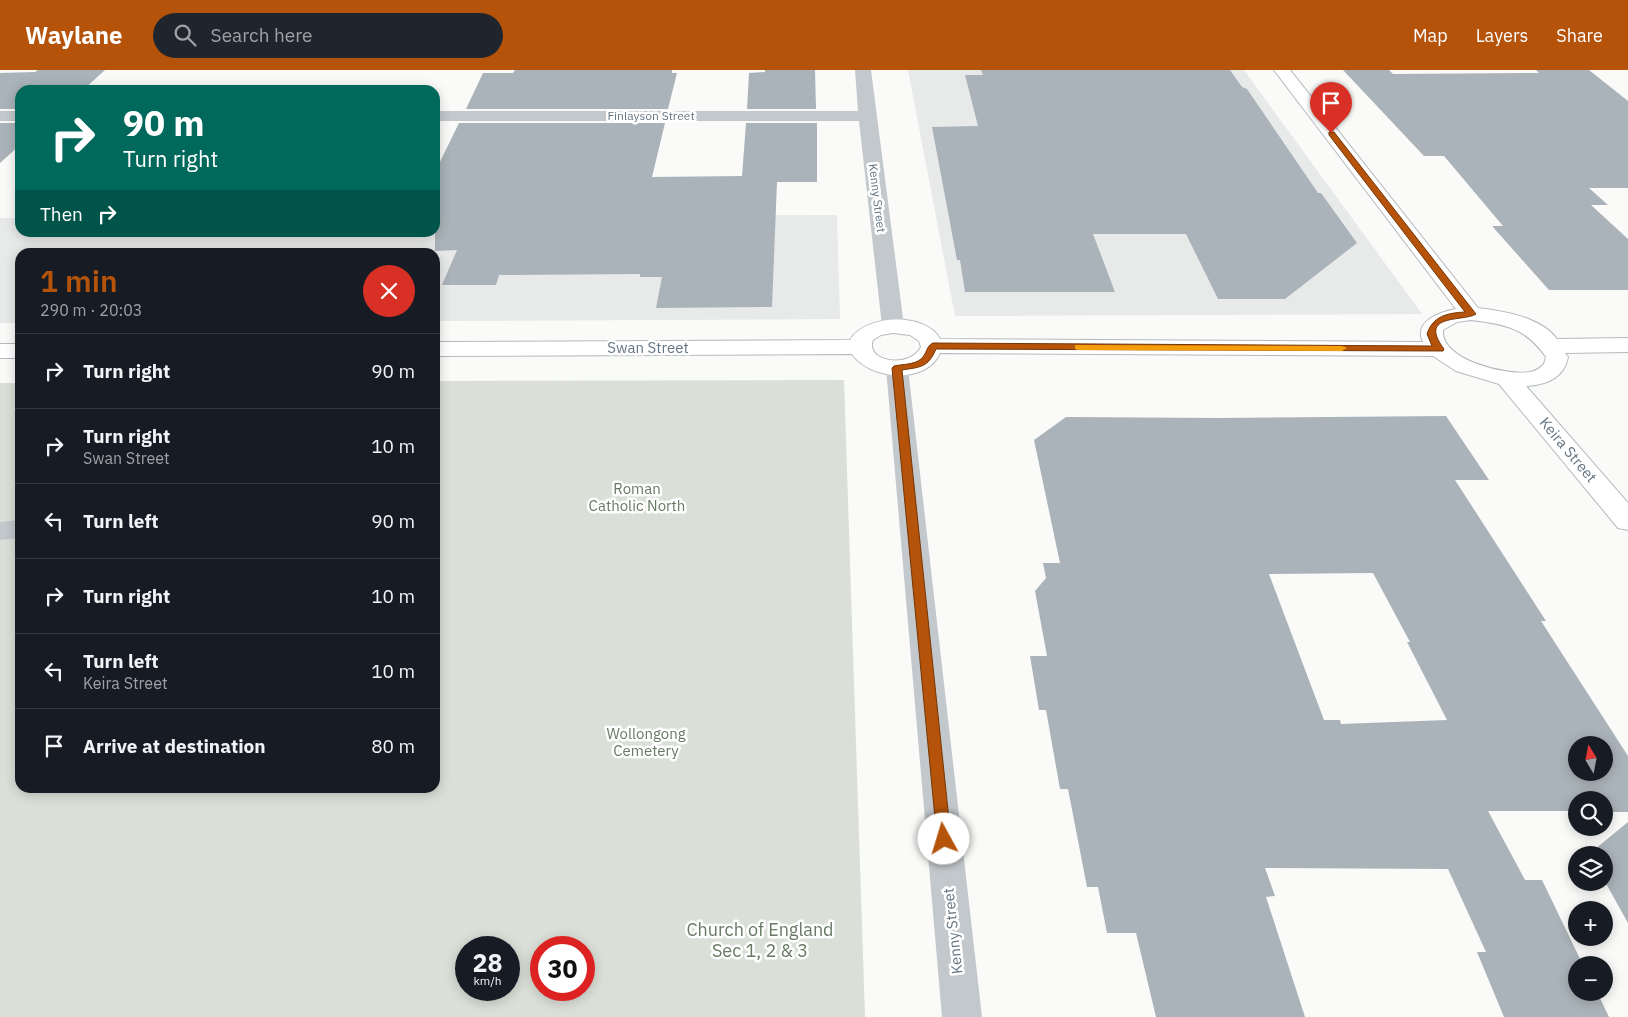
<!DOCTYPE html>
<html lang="en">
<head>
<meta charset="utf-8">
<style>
	body { margin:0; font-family:"IBM Plex Sans",sans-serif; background:#20242c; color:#f1f3f6; height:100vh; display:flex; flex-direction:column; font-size:19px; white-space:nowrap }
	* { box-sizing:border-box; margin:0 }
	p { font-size:16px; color:#9ea1a6 }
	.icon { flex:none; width:28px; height:28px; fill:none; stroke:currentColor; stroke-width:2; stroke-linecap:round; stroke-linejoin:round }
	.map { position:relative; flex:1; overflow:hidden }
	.sheet { position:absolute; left:15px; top:178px; width:425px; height:545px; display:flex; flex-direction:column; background:#171b24; border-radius:15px; box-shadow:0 2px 12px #0003 }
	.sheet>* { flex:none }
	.top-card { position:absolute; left:15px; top:15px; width:425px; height:152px; border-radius:15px; box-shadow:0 2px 12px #0003; background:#00695c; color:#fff; overflow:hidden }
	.needle { width:32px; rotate:350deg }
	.tools { position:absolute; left:1568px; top:666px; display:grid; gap:10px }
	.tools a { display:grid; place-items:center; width:45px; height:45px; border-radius:50%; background:#171b24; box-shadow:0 2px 12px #0003; font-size:25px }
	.speed { position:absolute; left:455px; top:866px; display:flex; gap:10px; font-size:25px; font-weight:700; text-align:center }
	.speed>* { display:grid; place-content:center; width:65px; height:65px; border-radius:50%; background:#171b24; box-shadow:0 2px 12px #0003; line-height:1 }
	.speed small { font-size:12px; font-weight:400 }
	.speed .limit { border:8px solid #d22; background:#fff; color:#111 }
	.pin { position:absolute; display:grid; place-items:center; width:42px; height:42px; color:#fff; margin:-51px -21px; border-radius:50% 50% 50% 0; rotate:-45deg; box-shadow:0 0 5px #0007 }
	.pin .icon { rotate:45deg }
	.me { position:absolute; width:55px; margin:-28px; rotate:354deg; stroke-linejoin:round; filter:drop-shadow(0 0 4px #0008) }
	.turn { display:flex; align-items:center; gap:18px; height:105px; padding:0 25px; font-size:22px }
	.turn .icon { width:65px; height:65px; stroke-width:2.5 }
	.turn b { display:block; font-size:35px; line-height:42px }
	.then { display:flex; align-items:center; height:48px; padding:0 25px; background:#0003; gap:10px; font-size:19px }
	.round { display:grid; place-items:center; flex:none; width:52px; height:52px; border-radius:26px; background:#20242c }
	.head { display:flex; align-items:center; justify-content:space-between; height:85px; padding:0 25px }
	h1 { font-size:30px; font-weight:600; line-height:38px; color:#b45309 }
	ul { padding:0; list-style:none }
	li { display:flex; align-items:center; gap:15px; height:75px; padding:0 25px; border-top:1px solid #363941 }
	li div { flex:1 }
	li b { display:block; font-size:19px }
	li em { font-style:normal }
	header { display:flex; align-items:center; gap:30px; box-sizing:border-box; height:70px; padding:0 25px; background:#b45309; color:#fff }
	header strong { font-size:24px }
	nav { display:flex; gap:28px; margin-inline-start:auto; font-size:18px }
	.search { width:350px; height:45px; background:#20242c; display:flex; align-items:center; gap:12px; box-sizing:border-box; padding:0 18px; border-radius:28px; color:#9ea1a6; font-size:19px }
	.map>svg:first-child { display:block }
	.built { fill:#e8e9e9 }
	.green { fill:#dadfd7; fill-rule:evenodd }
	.building { fill:#aab3b9; fill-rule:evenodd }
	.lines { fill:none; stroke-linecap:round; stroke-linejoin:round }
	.secondary-casing { stroke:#b3babf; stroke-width:2 }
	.lane { fill:#c3c8cc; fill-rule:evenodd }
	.street { fill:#c3c8cc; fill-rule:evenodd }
	.secondary { fill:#fff; fill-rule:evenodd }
	.route { fill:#b45309; stroke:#753606 }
	.slow { fill:#f59e0b }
	.labels { text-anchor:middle; stroke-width:5; stroke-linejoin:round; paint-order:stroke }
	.far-street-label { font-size:12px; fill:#657683; stroke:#fff }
	.street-label { font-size:15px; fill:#657683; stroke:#fff }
	.park-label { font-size:15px; fill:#687a64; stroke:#fff }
	.near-park-label { font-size:18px; fill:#687a64; stroke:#fff }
</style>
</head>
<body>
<header>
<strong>Waylane</strong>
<div class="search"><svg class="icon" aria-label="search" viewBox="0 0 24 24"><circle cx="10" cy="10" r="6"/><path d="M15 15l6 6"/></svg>Search here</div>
<nav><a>Map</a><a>Layers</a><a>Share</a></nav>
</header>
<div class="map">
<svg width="1628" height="947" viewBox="0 0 1628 947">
	<rect width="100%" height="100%" fill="#fafaf8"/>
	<path class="built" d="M908,0h336l178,244 -467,2z
		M837,145l3,104 -405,2v-69h-415v71h-20v-105h20v14h415v-15z"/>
	<path class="green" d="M844,310l21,637h-865v-634h20v405h415v-407zM466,878h43v42h-43zM541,878h43v42h-43z"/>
	<path class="building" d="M38,0h67l-22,20h-63v19h-20v-36l35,-1z
		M515,0h157v3h5l-9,36h-202l17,-36h30z
		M765,0h50l1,39h-69l2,-36 16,-1z
		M981,0h249l12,17 5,2 71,104h3l36,50 -72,56h-67l-32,-65h-93l22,58h-150l-5,-32h-3l-25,-133 46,-1 -13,-51h18z
		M1343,0h46l4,4 146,-1 -3,-3h53l39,31v87h-39l19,17h-17l37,34v51h-79l-57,-64h11l-59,-70h-20z
		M0,53h20v22l-20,18z
		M459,53h206l-13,54 90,-1 4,-53h71v59h-40l-5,125 -116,1 6,-31h-22v-3l-141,1 -3,10h-54l15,-35 -22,1v-79z
		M1446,346l43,64h-34l91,141h-5l87,135v56h-24v-12h-28v11h-88l37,69h17l41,85h-7v27h21l12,25h-105l-27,-65h9l-38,-83 -183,-1 10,28 -9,1 39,120h-149l-20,-84h-29l-9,-46h-11l-19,-98h-8l-14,-79h-7l-9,-54h17l-12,-65 11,-13 -3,-15h17l-26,-123 32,-23 152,1zM1373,503l37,69h-3l40,78 -106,4 -1,-4h-16l-55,-146zM1576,675h28v27h-28z
		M1628,752v101l-24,-43v-25l-15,-1z"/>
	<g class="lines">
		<defs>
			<path id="secondary" d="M1274,0h16l188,238c25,3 63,9 79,31l71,-1v14l-63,1 3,4c-4,21 -22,28 -42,29l102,117v27l-10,-2 -119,-144 -43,-13 -23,-15 -493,-3c-14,32 -70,27 -88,1l-417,2v-14l415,-2c15,-26 76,-28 90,-1l483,3c-10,-21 17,-30 33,-33zM1471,250c34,4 55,8 75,37l-2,7c-4,4 -8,7 -14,8 -23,4 -90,-12 -87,-42l14,-8zM893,263l17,2 9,6 2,6c-12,23 -57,14 -48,-7l8,-5z
				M0,274h20v14h-20z"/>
		</defs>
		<use href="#secondary" class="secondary-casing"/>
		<path class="lane" d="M20,450v18l-20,2v-18z"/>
		<path class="street" d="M855,0h16l33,256 -3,5 -8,2 -8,-2 -3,-5 -23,-205h-424v-10h423z
			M0,41h20v10h-20z
			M897,291l8,2 3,5 74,649h-40l-56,-649 3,-5z"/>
		<use href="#secondary" class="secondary"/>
	</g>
	<path class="route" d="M1329,62h5l142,182c-12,8 -59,-1 -32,35l-1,2 -507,-2c-8,19 -16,18 -34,21l49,469 -2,5 -5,2 -5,-2 -2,-5 -45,-471 2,-2c8,-2 20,-1 27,-7 6,-5 5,-13 12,-16l499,3 -5,-12c6,-18 20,-21 38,-22l-136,-177z"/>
	<path class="slow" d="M1075,275l267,1 5,2 -5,3 -264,-1 -3,-1z"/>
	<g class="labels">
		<g class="far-street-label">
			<text x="651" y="50">Finlayson Street</text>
			<text transform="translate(877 128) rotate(83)" y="4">Kenny Street</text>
		</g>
		<g class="street-label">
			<text x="648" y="283">Swan Street</text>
			<text transform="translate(1568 380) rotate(50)" y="5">Keira Street</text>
			<text transform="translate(953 861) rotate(-96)" y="5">Kenny Street</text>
		</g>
		<g class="park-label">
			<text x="637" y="424">Roman<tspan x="637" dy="17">Catholic North</tspan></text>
			<text x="646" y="669">Wollongong<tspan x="646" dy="17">Cemetery</tspan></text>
		</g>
		<g class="near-park-label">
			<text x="760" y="866">Church of England<tspan x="760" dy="21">Sec 1, 2 &amp; 3</tspan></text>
		</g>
	</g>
</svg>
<div class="tools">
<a><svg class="needle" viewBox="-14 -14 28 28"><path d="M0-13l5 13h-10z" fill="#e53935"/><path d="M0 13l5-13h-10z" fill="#9ea1a6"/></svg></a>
<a><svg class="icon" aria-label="search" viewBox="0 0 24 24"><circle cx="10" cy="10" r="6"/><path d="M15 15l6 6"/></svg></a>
<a><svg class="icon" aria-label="layers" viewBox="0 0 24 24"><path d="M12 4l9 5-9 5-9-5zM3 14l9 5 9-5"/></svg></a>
<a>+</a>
<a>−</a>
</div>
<div class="speed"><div>28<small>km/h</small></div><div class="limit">30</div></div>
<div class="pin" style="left:1331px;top:63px;background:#d93025"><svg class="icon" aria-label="arrive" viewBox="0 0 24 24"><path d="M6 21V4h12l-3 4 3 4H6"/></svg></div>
<svg class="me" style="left:944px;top:769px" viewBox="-20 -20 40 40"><circle r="19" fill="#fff"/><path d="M0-13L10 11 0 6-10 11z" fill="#b45309"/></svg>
<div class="top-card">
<div class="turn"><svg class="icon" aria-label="right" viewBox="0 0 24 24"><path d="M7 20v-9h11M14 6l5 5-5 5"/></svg><div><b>90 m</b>Turn right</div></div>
<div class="then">Then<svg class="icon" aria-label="right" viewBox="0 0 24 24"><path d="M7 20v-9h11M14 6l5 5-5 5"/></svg></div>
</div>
<section class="sheet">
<div class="head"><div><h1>1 min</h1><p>290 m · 20:03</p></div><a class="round" style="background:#d93025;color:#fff"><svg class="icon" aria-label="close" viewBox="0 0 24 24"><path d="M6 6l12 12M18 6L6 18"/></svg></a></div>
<ul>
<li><svg class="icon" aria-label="right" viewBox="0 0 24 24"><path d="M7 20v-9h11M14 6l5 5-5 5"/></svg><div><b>Turn right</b></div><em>90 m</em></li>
<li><svg class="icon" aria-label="right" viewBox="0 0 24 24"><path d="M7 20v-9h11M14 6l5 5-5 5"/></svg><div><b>Turn right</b><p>Swan Street</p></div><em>10 m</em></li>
<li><svg class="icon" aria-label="left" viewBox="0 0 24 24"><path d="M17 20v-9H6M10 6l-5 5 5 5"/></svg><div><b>Turn left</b></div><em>90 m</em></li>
<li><svg class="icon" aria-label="right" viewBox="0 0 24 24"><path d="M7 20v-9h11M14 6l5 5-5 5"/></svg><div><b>Turn right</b></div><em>10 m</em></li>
<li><svg class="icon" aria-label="left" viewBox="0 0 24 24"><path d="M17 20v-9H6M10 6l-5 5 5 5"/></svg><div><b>Turn left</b><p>Keira Street</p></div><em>10 m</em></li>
<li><svg class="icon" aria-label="arrive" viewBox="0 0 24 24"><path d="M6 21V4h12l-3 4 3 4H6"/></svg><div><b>Arrive at destination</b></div><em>80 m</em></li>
</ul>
</section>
</div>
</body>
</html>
